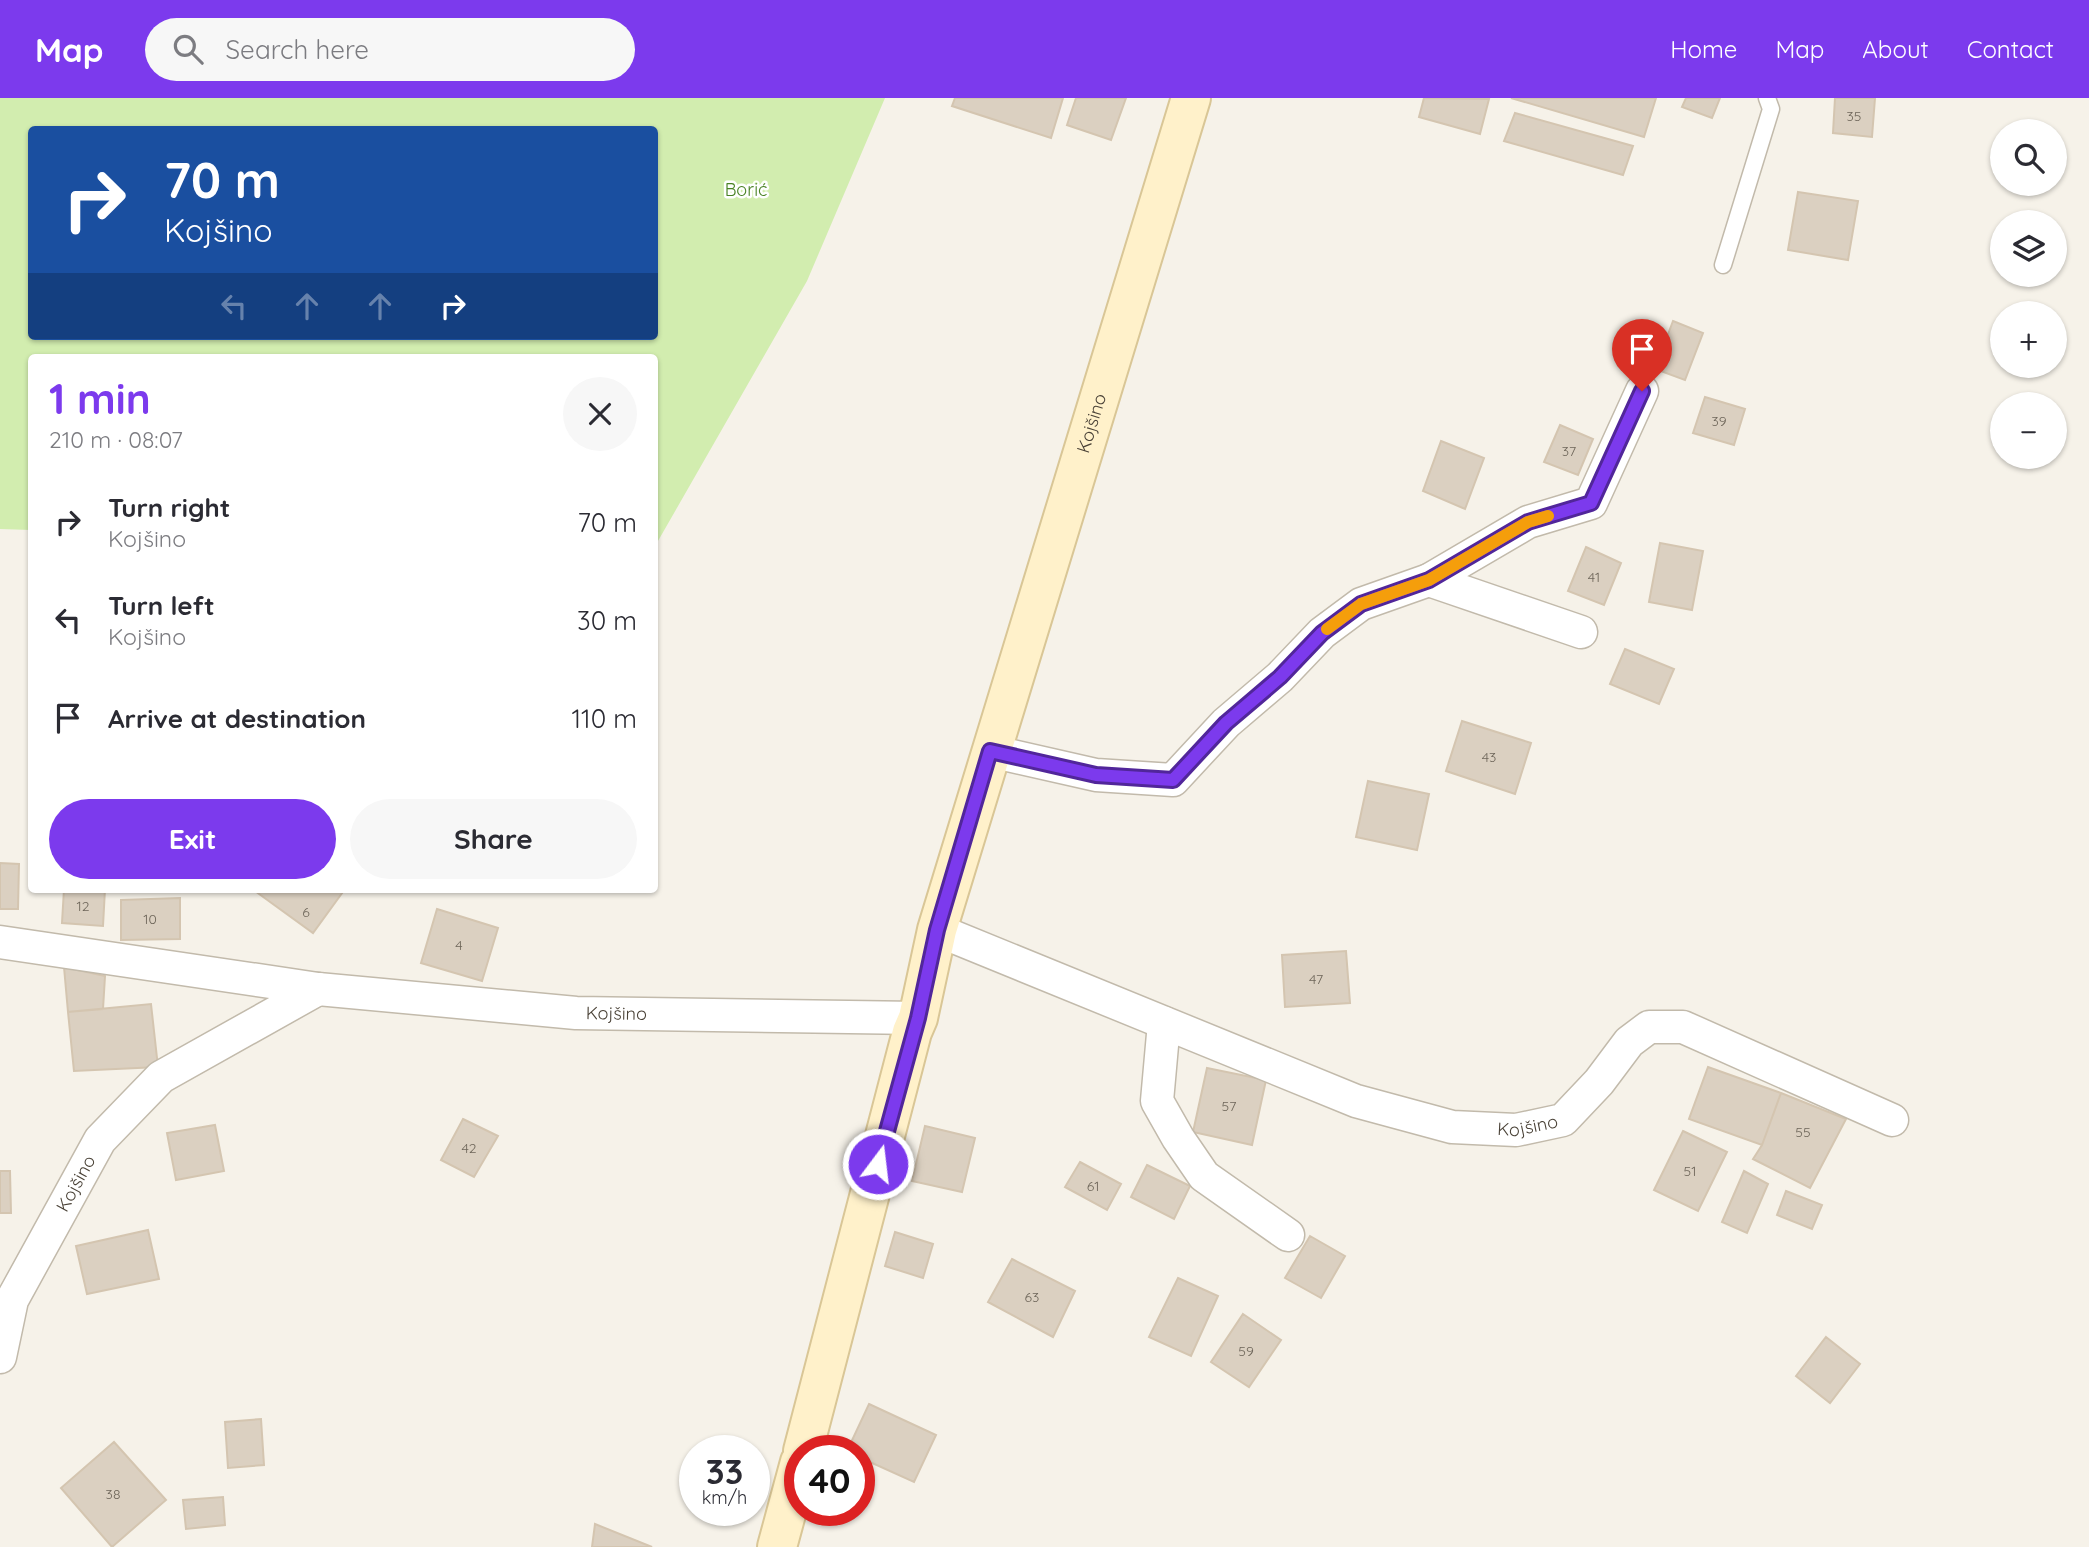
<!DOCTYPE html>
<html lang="en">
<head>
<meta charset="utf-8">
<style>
	body { margin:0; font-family:Quicksand,sans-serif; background:#f7f7f7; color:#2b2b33; height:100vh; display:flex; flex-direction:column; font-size:26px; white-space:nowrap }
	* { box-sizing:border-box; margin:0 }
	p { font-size:23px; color:#7c7c81 }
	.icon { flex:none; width:38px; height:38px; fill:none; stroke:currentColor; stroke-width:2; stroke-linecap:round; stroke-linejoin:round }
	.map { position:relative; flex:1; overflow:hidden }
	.sheet { position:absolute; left:28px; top:256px; width:630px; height:539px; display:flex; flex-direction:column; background:#fff; border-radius:7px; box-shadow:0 2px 5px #0004 }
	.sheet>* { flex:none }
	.hud { position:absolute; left:28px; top:28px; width:630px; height:214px; border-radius:7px; box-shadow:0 2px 5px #0004; background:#1a4fa0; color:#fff; overflow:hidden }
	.controls { position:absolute; left:1990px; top:21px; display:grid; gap:14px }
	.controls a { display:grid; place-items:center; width:77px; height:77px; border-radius:50%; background:#fff; box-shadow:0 2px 5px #0004; font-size:35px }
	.speed { position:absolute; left:679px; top:1337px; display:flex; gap:14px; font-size:35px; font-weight:700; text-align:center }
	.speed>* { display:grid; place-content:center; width:91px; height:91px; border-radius:50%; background:#fff; box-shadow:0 2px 5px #0004; line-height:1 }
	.speed small { font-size:18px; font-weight:400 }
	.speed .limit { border:10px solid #d22; background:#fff; color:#111 }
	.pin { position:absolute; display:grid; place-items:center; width:60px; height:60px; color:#fff; margin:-72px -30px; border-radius:50% 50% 50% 0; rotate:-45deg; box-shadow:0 0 7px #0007 }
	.pin .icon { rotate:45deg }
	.me { position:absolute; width:77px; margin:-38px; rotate:15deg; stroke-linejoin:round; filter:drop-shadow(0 0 5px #0008) }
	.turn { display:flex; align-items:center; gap:24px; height:147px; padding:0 21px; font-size:32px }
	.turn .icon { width:91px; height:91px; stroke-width:2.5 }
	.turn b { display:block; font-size:49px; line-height:60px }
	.lanes { display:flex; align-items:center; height:66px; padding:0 21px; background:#0003; justify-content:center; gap:35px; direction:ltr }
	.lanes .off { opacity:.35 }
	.round { display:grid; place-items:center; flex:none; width:74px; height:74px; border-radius:37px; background:#f7f7f7 }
	.overview { display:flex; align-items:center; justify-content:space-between; height:119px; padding:0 21px }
	h1 { font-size:42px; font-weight:700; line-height:52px; color:#7c3aed }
	.cta { display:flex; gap:14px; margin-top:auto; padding:14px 21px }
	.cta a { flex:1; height:80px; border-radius:42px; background:#7c3aed; color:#fff; font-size:28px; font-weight:700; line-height:80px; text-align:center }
	.cta a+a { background:#f7f7f7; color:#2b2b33 }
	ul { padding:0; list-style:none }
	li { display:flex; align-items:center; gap:21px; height:98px; padding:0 21px }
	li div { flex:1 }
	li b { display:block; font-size:26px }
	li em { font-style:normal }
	header { display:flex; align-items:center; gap:42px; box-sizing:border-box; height:98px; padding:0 35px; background:#7c3aed; color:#fff }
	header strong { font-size:33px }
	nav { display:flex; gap:38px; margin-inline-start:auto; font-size:24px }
	.search { width:490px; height:63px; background:#f7f7f7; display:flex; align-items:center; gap:18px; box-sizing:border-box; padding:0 24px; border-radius:38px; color:#7c7c81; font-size:26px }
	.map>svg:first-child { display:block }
	.green { fill:#d2edaf; fill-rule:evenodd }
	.building { fill:#dbd0c1; stroke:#d4c5b0; stroke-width:2 }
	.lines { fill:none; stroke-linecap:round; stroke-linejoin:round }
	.lane-casing { stroke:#c2baab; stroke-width:19 }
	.street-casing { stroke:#c2baab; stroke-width:35 }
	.secondary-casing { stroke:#d9c696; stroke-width:42 }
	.lane { stroke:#fff; stroke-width:16 }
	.street { stroke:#fff; stroke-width:32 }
	.secondary { stroke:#fff1ca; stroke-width:38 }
	.route-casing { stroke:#51269a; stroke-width:18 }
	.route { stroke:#7c3aed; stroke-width:12 }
	.slow { stroke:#f59e0b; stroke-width:12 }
	.labels { text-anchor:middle; stroke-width:5; stroke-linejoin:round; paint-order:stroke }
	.number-label { font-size:14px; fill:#6e665a }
	.park-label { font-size:18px; fill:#498224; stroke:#fff }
	.street-label { font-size:18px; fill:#4a4237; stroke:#fff }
</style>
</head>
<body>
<header>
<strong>Map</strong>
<div class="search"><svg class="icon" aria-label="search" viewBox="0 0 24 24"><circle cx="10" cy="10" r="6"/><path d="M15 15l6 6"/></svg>Search here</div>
<nav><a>Home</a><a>Map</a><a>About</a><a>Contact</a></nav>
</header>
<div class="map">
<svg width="2089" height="1449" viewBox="0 0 2089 1449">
	<rect width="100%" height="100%" fill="#f6f2e9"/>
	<path class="green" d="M0,0h885l-78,183 -149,260 -3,2 -1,-186h-622l-1,173 -31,-1zM32,32h622v206h-622z"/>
	<path class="building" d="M955,0h108l-12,40 -99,-32z
		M1076,0h50l-15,42 -44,-15z
		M1424,0l65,1 -9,35 -61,-17z
		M1511,0h145l-12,39z
		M1686,0h34l-8,20 -30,-11z
		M1835,0h40l-3,39 -39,-4z
		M1515,15l118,33 -10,29 -119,-34z
		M1798,94l60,9 -10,59 -60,-10z
		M1673,223l30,12 -18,47 -30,-11z
		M1705,299l40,12 -11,36 -41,-12z
		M1560,327l33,14 -15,36 -34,-13z
		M1441,343l43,17 -19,51 -42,-18z
		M1660,445l43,8 -11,59 -43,-8z
		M1586,449l35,16 -17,42 -36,-14z
		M1625,551l49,20 -15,35 -49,-20z
		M1462,623l69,22 -16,51 -69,-23z
		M1368,683l61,13 -12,56 -61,-13z
		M0,765l19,1 -1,45h-18z
		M64,791h41l-2,37 -41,-3z
		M256,791h89l-32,44 -58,-42z
		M180,800v41l-59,1v-40z
		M437,811l61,19 -16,53 -61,-18z
		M1346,853l4,52 -65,4 -3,-52z
		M64,869l41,9 -2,33 -35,3z
		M151,906l7,63 -84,4 -6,-59z
		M1708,969l73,26 -19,52 -73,-26z
		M1207,970l59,12 -14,65 -59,-13z
		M1781,995l65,26 -36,69 -57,-29 9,-14z
		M463,1021l35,17 -24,41 -33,-17z
		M215,1027l9,46 -48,9 -9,-47z
		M925,1028l50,12 -13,54 -50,-11z
		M1683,1033l44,21 -29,59 -44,-21z
		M1080,1064l41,22 -14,26 -42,-23z
		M1147,1067l43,21 -16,33 -43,-22z
		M0,1073h10l1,42h-11z
		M1744,1073l24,13 -21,49 -25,-11z
		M1786,1093l36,14 -10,24 -35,-14z
		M148,1132l11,49 -72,15 -11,-48z
		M895,1134l38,12 -10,34 -38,-12z
		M1310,1138l35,20 -24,42 -36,-20z
		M1012,1161l63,32 -22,46 -65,-35z
		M1178,1180l40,18 -27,60 -42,-19z
		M1243,1216l38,26 -32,47 -38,-25z
		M1826,1239l34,27 -30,39 -34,-27z
		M869,1306l67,31 -22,47 -55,-25v-6h-12z
		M261,1321l3,46 -36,3 -3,-46z
		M114,1344l52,58 -54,47 -51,-59z
		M223,1399l2,28 -39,4 -3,-29z
		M595,1426l57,23h-60z"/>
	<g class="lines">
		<defs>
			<path id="lane" d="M1723,167l48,-156 -4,-11"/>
			<g id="street">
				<path d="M1429,482l99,-58 63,-19 51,-112"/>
				<path d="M990,653l106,24 77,5 53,-57 54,-46 42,-44 39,-29 68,-24 152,52"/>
				<path id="s1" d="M937,832l419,171 96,26 64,3 47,-10 36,-38 30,-40 20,-15h34l209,93"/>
				<path id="s2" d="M0,844l318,47 258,24 342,5"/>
				<path d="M1164,925l-7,78 21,37 26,38 84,59"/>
				<path id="s3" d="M0,1259l12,-57 88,-160 61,-63 157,-88"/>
			</g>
			<g id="secondary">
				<path id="s4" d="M803,1353l109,-419 6,-14 19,-88 254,-832"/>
				<path d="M777,1449l23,-85"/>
			</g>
		</defs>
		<use href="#lane" class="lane-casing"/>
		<use href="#street" class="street-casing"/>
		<use href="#secondary" class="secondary-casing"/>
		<use href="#lane" class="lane"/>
		<use href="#street" class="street"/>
		<use href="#secondary" class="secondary"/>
	</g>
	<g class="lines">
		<defs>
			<path id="route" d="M878,1066l40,-146 19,-88 53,-179 106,24 77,5 53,-57 54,-46 42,-44 39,-29 68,-24 99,-58 63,-19 51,-112"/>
		</defs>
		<use href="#route" class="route-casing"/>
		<use href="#route" class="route"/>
		<path class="slow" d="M1327,531l34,-25 68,-24 99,-58 20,-6"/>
	</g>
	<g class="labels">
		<g class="number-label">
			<text x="1854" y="23">35</text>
			<text x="1719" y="328">39</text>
			<text x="1569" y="358">37</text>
			<text x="1594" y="484">41</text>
			<text x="1489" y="664">43</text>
			<text x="83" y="813">12</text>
			<text x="306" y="819">6</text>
			<text x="150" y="826">10</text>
			<text x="459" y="852">4</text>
			<text x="1316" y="886">47</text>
			<text x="1229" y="1013">57</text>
			<text x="1803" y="1039">55</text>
			<text x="469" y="1055">42</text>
			<text x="1690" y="1078">51</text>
			<text x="1093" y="1093">61</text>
			<text x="1032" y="1204">63</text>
			<text x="1246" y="1258">59</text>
			<text x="113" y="1401">38</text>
		</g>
		<g class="park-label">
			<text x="746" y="98">Borić</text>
		</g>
		<g class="street-label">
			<text dy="6" stroke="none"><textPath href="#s4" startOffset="1068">Kojšino</textPath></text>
			<text dy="6" stroke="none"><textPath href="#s2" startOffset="621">Kojšino</textPath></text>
			<text dy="6" stroke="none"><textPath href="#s1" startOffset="628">Kojšino</textPath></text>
			<text dy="6" stroke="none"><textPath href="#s3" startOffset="191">Kojšino</textPath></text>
		</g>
	</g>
</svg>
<div class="controls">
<a><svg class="icon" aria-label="search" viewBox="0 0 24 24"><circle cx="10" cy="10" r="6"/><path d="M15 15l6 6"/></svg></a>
<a><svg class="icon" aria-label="layers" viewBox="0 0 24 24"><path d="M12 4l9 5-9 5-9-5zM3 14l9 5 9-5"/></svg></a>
<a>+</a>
<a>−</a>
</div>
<div class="speed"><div>33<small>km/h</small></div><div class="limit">40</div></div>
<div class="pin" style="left:1642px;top:293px;background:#d93025"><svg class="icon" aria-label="arrive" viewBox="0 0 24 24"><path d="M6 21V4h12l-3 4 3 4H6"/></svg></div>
<svg class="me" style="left:878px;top:1066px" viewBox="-20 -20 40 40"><circle r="17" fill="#7c3aed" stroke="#fff" stroke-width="3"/><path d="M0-11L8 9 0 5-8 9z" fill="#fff"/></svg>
<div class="hud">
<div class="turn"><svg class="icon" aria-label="right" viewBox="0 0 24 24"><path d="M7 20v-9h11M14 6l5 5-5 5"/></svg><div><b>70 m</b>Kojšino</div></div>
<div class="lanes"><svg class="icon off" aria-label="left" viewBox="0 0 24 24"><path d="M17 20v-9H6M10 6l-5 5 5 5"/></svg><svg class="icon off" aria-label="ahead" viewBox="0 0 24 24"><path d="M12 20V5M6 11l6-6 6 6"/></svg><svg class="icon off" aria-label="ahead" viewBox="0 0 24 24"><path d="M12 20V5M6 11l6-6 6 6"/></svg><svg class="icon" aria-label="right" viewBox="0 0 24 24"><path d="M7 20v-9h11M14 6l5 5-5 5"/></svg></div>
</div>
<section class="sheet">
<div class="overview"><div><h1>1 min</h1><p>210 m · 08:07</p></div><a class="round"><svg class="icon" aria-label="close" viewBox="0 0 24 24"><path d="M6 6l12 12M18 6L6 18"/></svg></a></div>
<ul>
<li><svg class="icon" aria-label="right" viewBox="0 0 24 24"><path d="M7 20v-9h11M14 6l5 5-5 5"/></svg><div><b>Turn right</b><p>Kojšino</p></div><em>70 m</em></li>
<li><svg class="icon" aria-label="left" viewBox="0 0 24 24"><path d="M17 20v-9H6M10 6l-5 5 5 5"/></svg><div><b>Turn left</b><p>Kojšino</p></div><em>30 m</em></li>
<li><svg class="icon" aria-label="arrive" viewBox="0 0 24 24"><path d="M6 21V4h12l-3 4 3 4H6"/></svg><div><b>Arrive at destination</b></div><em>110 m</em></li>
</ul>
<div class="cta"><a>Exit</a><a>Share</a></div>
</section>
</div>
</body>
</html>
